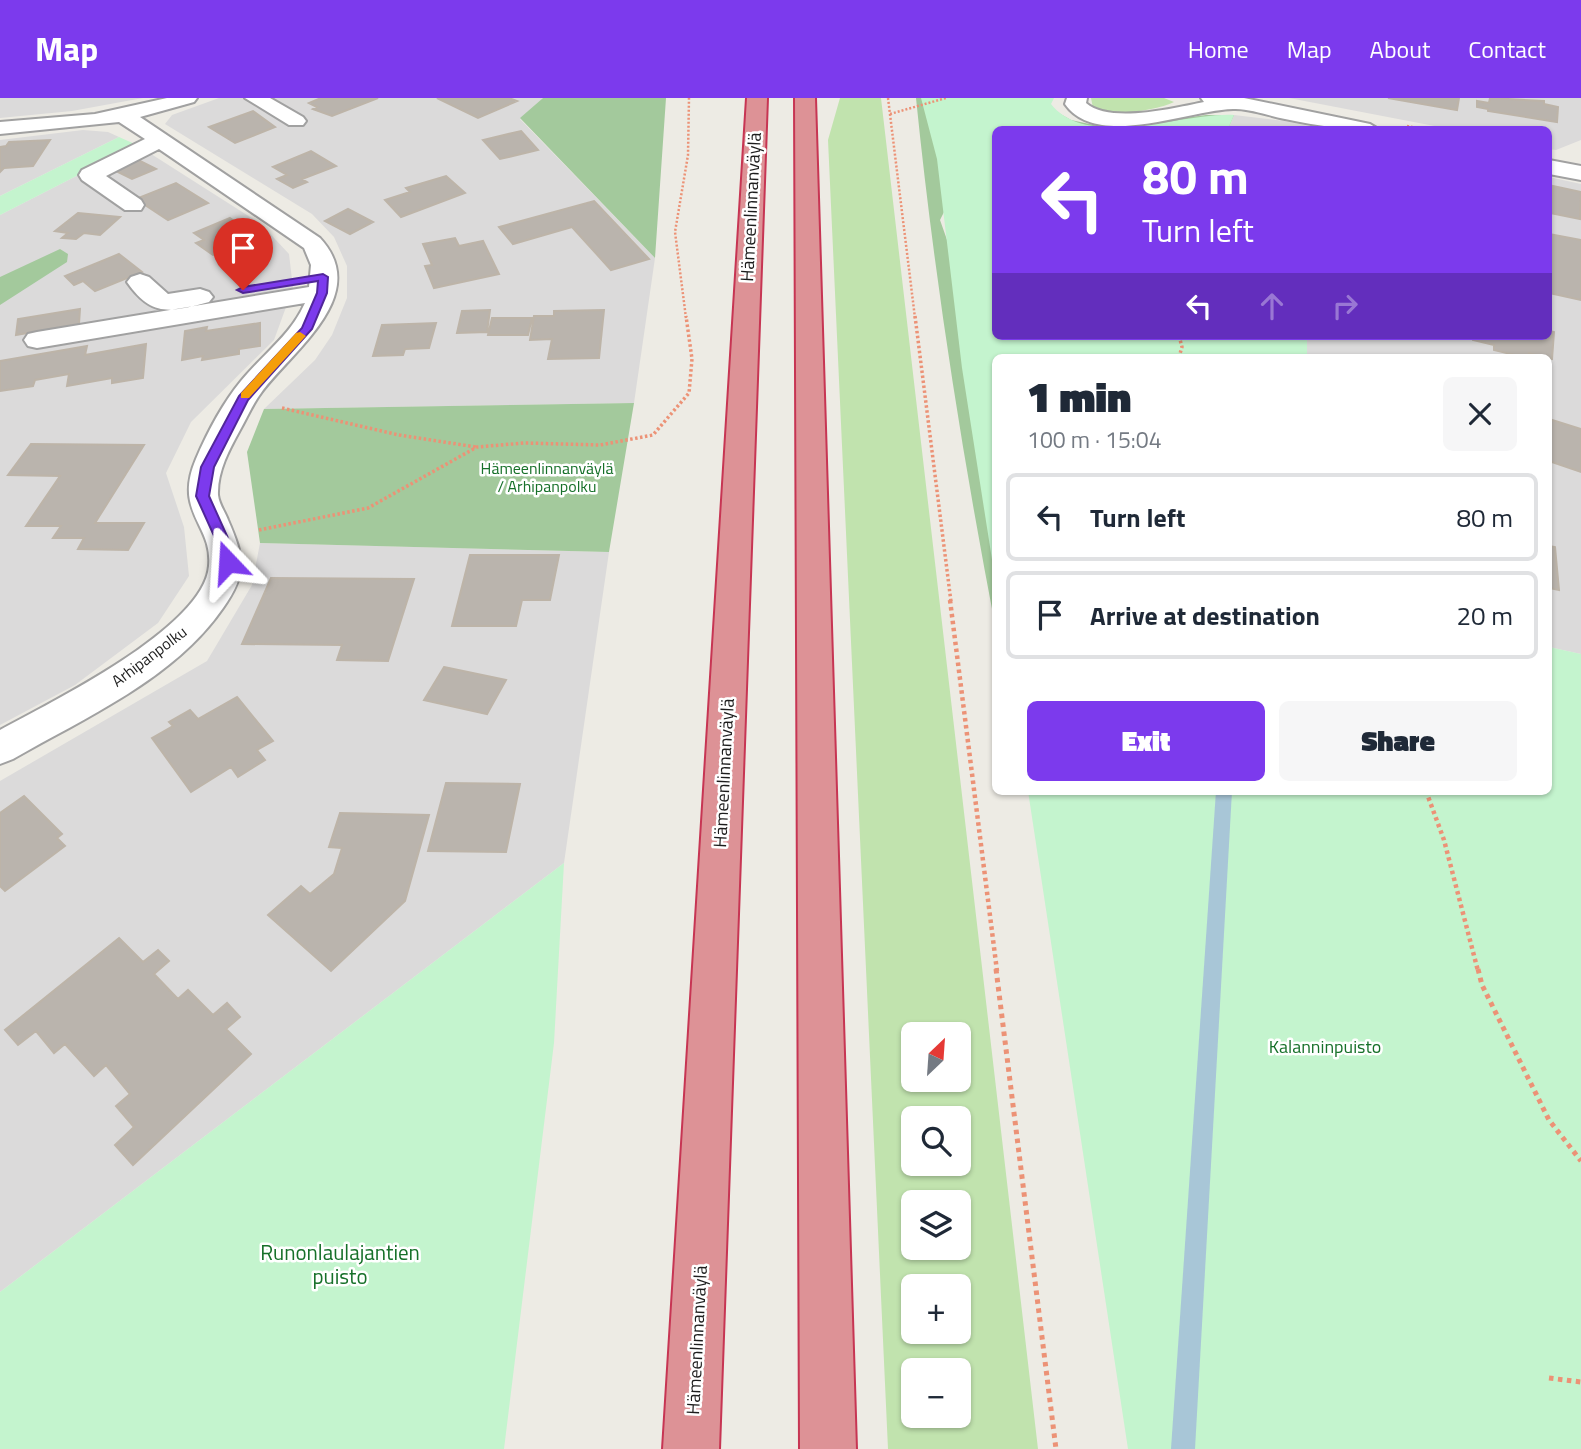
<!DOCTYPE html>
<html lang="en">
<head>
<meta charset="utf-8">
<style>
	body { margin:0; font-family:"Titillium Web",sans-serif; background:#f6f6f7; color:#1f2937; height:100vh; display:flex; flex-direction:column; font-size:26px; white-space:nowrap }
	* { box-sizing:border-box; margin:0 }
	p { font-size:23px; color:#747a83 }
	.icon { flex:none; width:38px; height:38px; fill:none; stroke:currentColor; stroke-width:2; stroke-linecap:round; stroke-linejoin:round }
	.map { position:relative; flex:1; overflow:hidden }
	.details { position:absolute; left:992px; top:256px; width:560px; height:441px; display:flex; flex-direction:column; background:#fff; border-radius:10px; box-shadow:0 2px 5px #0004 }
	.details>* { flex:none }
	.guide { position:absolute; left:992px; top:28px; width:560px; height:214px; border-radius:10px; box-shadow:0 2px 5px #0004; background:#7c3aed; color:#fff; overflow:hidden }
	.needle { width:46px; rotate:25deg }
	.tools { position:absolute; left:901px; top:924px; display:grid; gap:14px }
	.tools a { display:grid; place-items:center; width:70px; height:70px; border-radius:10px; background:#fff; box-shadow:0 2px 5px #0004; font-size:35px }
	.pin { position:absolute; display:grid; place-items:center; width:60px; height:60px; color:#fff; margin:-72px -30px; border-radius:50% 50% 50% 0; rotate:-45deg; box-shadow:0 0 7px #0007 }
	.pin .icon { rotate:45deg }
	.me { position:absolute; width:77px; margin:-38px; rotate:340deg; stroke-linejoin:round; filter:drop-shadow(0 0 5px #0008) }
	.turn { display:flex; align-items:center; gap:24px; height:147px; padding:0 35px; font-size:32px }
	.turn .icon { width:91px; height:91px; stroke-width:2.5 }
	.turn b { display:block; font-size:49px; line-height:60px }
	.lanes { display:flex; align-items:center; height:66px; padding:0 35px; background:#0003; justify-content:center; gap:35px; direction:ltr }
	.lanes .off { opacity:.35 }
	.round { display:grid; place-items:center; flex:none; width:74px; height:74px; border-radius:10px; background:#f6f6f7 }
	.headline { display:flex; align-items:center; justify-content:space-between; height:119px; padding:0 35px }
	h1 { font-size:42px; font-weight:800; line-height:52px }
	.cta { display:flex; gap:14px; margin-top:auto; padding:14px 35px }
	.cta a { flex:1; height:80px; border-radius:10px; background:#7c3aed; color:#fff; font-size:28px; font-weight:800; line-height:80px; text-align:center }
	.cta a+a { background:#f6f6f7; color:#1f2937 }
	ul { padding:0; list-style:none }
	li { display:flex; align-items:center; gap:21px; height:88px; margin:0 14px 10px; padding:0 21px; border:4px solid #e0e1e3; border-radius:10px }
	li div { flex:1 }
	li b { display:block; font-size:26px }
	li em { font-style:normal }
	header { display:flex; align-items:center; gap:42px; box-sizing:border-box; height:98px; padding:0 35px; background:#7c3aed; color:#fff }
	header strong { font-size:33px }
	nav { display:flex; gap:38px; margin-inline-start:auto; font-size:24px }
	.map>svg:first-child { display:block }
	.residential { fill:#dbdada }
	.grass { fill:#c1e3ae; fill-rule:evenodd }
	.forest { fill:#a3c99c }
	.park { fill:#c4f4ce }
	.lines { fill:none; stroke-linecap:round; stroke-linejoin:round }
	.stream { fill:#a8c6d7; fill-rule:evenodd }
	.building { fill:#bab4ad; stroke:#bdb4a8; stroke-width:2 }
	.minor-casing { stroke:#a1a1a1; stroke-width:4 }
	.highway-casing { stroke:#c73553; stroke-width:4 }
	.path-far3 { stroke:#ec9276; stroke-width:2.5; stroke-dasharray:2 2; stroke-linecap:butt }
	.path-far2 { stroke:#ec9276; stroke-width:3.5; stroke-dasharray:2.5 2.5; stroke-linecap:butt }
	.path-far1 { stroke:#ec9276; stroke-width:4.5; stroke-dasharray:3.5 3.5; stroke-linecap:butt }
	.path { stroke:#ec9276; stroke-width:5; stroke-dasharray:4.5 4.5; stroke-linecap:butt }
	.minor { fill:#fff; fill-rule:evenodd }
	.highway { fill:#dd9296; fill-rule:evenodd }
	.route { fill:#7c3aed; stroke:#51269a; stroke-width:2 }
	.slow { fill:#f59e0b }
	.labels { text-anchor:middle; stroke-width:5; stroke-linejoin:round; paint-order:stroke }
	.far-park-label { font-size:16px; fill:#167029; stroke:#fff }
	.far-street-label { font-size:16px; fill:#1d1d1d; stroke:#fff }
	.street-label { font-size:18px; fill:#1d1d1d; stroke:#fff }
	.park-label { font-size:18px; fill:#167029; stroke:#fff }
	.near-park-label { font-size:21px; fill:#167029; stroke:#fff }
</style>
</head>
<body>
<header>
<strong>Map</strong>
<nav><a>Home</a><a>Map</a><a>About</a><a>Contact</a></nav>
</header>
<div class="map">
<svg width="1581" height="1351" viewBox="0 0 1581 1351">
	<rect width="100%" height="100%" fill="#edebe4"/>
	<path class="residential" d="M0,0h143l-71,13 -72,7z
		M219,0h324l-23,21 135,139 -21,145 -370,6 51,-49 17,-25 15,-37v-32l-13,-29 -22,-23 -147,-90 7,-9z
		M1289,0h292v42l-25,10 -7,-1v-19l-99,-1z
		M1234,17l50,6 40,8 -96,1z
		M83,32l25,2 11,5 -119,59v-56z
		M137,47l124,79 28,30 4,34 -19,52 -83,82 -25,51 18,54 5,49 -31,47 -83,62 -75,40v-510z
		M1549,79l32,7v470l-32,-7v-290h-242v-21h242z
		M260,445l349,9 -45,311 -564,429v-511l207,-120 45,-76z"/>
	<path class="grass" d="M840,0h41l157,1351h-150l-60,-1309zM914,936h45v46h-45zM914,1020h45v46h-45zM914,1104h45v46h-45zM914,1188h45v46h-45zM914,1272h45v46h-45z
		M1091,0h73l10,4c-16,8 -64,16 -81,6z"/>
	<path class="forest" d="M543,0h123l-11,160 -135,-140z
		M916,0h94l47,14 14,8 37,8 98,-13h28l-6,14 -232,1 -26,30 -30,60 18,51 38,65v294c-34,-176 -62,-354 -80,-532z
		M60,151l8,5 -1,8 -67,43v-28z
		M634,305l-25,149 -349,-9 -13,-91 17,-43z"/>
	<path class="park" d="M921,0h133l-3,6c37,47 132,8 183,11l-6,14 -232,1v206h311v21h-311v228l-34,-217 -25,-209z
		M119,39l18,8 -137,70v-19z
		M1549,549l32,7v795h-453l-100,-658h521z
		M564,765l-10,180 -50,406h-504v-157z"/>
	<g class="lines">
		<path class="stream" d="M1216,693h16l-37,658h-24z"/>
	</g>
	<path class="building" d="M321,0h57l-46,18 -19,-7 4,-2 -8,-4z
		M437,0h72l8,3 -39,17z
		M1388,0h71l-2,12z
		M1490,0l54,3v3l14,3 -1,15 -69,-11v-2l-11,-2v-6l12,2z
		M253,13l22,16 -40,16 -26,-16z
		M521,33l17,19 -38,9 -17,-19z
		M50,42l-17,26 -29,2 -4,4v-25l6,-1 3,-4z
		M311,53l25,15 -34,13 5,3 -14,6 -16,-9 10,-4 -14,-8z
		M138,62l18,9 -24,10 -18,-9z
		M446,78l19,17 -64,24 -16,-17 25,-8 -4,-4z
		M176,85l32,20 -40,17 -32,-21z
		M1553,88l28,6 -1,27 -30,-6z
		M594,103l55,58 -38,11 -39,-43 -59,17 -14,-17z
		M348,111l25,13 -23,12 -25,-13z
		M78,115l42,4 -20,18 -16,-2 -8,6 -14,-1 6,-5 -13,-2z
		M230,120l36,26 -35,15 -10,-7 -8,3 -17,-12 8,-3 -10,-7z
		M1549,136l32,6v60l-32,-7z
		M455,140l4,8 24,-5 16,33 -65,14 -9,-22 7,-1 -9,-21z
		M119,156l23,18 -47,19 -12,-10 -9,4 -9,-9z
		M80,211l-1,15 -63,11 2,-16z
		M490,212l-3,22 -30,1 5,-22z
		M604,212l-5,48 -51,1 4,-20 -22,1 4,-24h20v-5z
		M492,220h40l-4,17h-40z
		M260,225v23l-21,3v5l-37,6 1,-4 -21,4 3,-29 22,-4 -1,4z
		M436,225l-7,25 -24,1 -2,6 -30,1 9,-31z
		M1549,233l5,1 -2,27 -23,-6v4h-6l-29,-7v-5l-21,-5v-4h76z
		M146,246l-3,34 -31,5v-5l-45,8 2,-12 -34,6 -2,6 -33,5v-30l87,-15 -2,9z
		M1549,321l32,10v43l-32,-11z
		M31,346l113,1 -49,78h49l-16,27 -50,-1 6,-11h-31l8,-12h-35l34,-50 -52,-1z
		M1549,448l6,1 4,43 -10,-2z
		M470,457h89l-9,45h-28l-6,26h-64z
		M271,480l143,1 -26,82 -51,-1 5,-15 -100,-1z
		M444,569l62,13 -19,34 -63,-14z
		M237,599l36,44 -16,9 8,10 -27,17 -7,-10 -40,25 -39,-54 21,-12 -4,-4 21,-12 8,9z
		M446,685l74,1 -14,68 -78,-1z
		M24,698l38,38 -5,4 8,8 -60,45 -5,-5v-73z
		M340,715l89,2 -24,86 -74,70 -63,-56 33,-29 9,8 24,-20 8,-26 -13,-1z
		M119,840l24,24 15,-12 11,11 -15,13 24,25 10,-9 25,25 14,-12 13,14 -14,12 25,25 -118,111 -18,-20 19,-18 -18,-21 14,-12 -24,-29 -12,11 -29,-32 -11,9 -18,-22 -18,14 -13,-15z"/>
	<g class="lines">
		<defs>
			<path id="minor" d="M167,0h30l-3,4 -54,15 180,121c53,57 -29,114 -59,155 -9,12 -14,25 -21,37 -11,20 -23,42 -22,65 1,9 7,17 10,25 16,37 20,53 -5,88 -49,71 -137,109 -210,151l-13,5v-34c51,-28 204,-102 209,-164 4,-42 -36,-53 -13,-107 11,-26 27,-56 45,-78 22,-27 50,-46 64,-78l-268,45 -9,-2 -4,-6 4,-6 9,-2 272,-45 2,-22 -7,-17 -145,-99 -53,27 35,24 3,5 -3,5h-16l-43,-30 -3,-5 3,-5 63,-31 -26,-17 -119,12v-12l95,-8z
				M245,0h25l33,19 3,4 -3,4h-14z
				M1067,0h20l-1,5c24,21 88,5 118,-1l-3,-4h43l126,26 10,6c-35,0 -61,-4 -95,-11 -16,-3 -36,-11 -52,-10 -45,1 -136,41 -168,-5z
				M1549,62l32,6v14l-32,-6z
				M140,176l9,3 19,17 32,-5 9,3 4,5 -4,5c-38,10 -57,16 -82,-20l4,-5z"/>
			<path id="highway" d="M747,0h20l-48,1351h-56z
				M795,0h20l41,1351h-56z"/>
		</defs>
		<use href="#minor" class="minor-casing"/>
		<use href="#highway" class="highway-casing"/>
		<path class="path-far3" d="M888,0l27,220
			M890,16l56,-16
			M1407,28l20,4
			M686,220l-11,-86 13,-77 1,-57"/>
		<path class="path-far2" d="M915,218l36,286
			M1179,238l3,11 -3,10
			M282,310l117,27 77,12
			M259,432l109,-22 109,-61 47,-4 76,2 53,-10 36,-42 3,-34 -6,-43"/>
		<path class="path-far1" d="M950,502l47,371
			M1426,693l18,49 34,131"/>
		<path class="path" d="M996,871l60,480
			M1478,871l4,16 67,135 32,41
			M1549,1280l32,4"/>
		<use href="#minor" class="minor"/>
		<use href="#highway" class="highway"/>
	</g>
	<path class="route" d="M323,176l5,3 -1,16 -15,36 -64,71 -34,67 -5,29 19,42 7,24 -7,5 -5,-1 -8,-28 -19,-42 5,-29 38,-71 63,-68 15,-35 1,-12 -75,12 -6,-3 6,-3z"/>
	<path class="slow" d="M300,234l6,4 -2,2 -55,60h-8v-5l55,-60z"/>
	<g class="labels">
		<g class="far-park-label">
			<text x="547" y="376">Hämeenlinnanväylä<tspan x="547" dy="18">/ Arhipanpolku</tspan></text>
		</g>
		<g class="far-street-label">
			<text transform="translate(149 558) rotate(-37)" y="6">Arhipanpolku</text>
		</g>
		<g class="street-label">
			<text transform="translate(751 109) rotate(-87)" y="6">Hämeenlinnanväylä</text>
			<text transform="translate(724 675) rotate(-87)" y="6">Hämeenlinnanväylä</text>
			<text transform="translate(697 1242) rotate(-87)" y="6">Hämeenlinnanväylä</text>
		</g>
		<g class="park-label">
			<text x="1325" y="955">Kalanninpuisto</text>
		</g>
		<g class="near-park-label">
			<text x="340" y="1162">Runonlaulajantien<tspan x="340" dy="24">puisto</tspan></text>
		</g>
	</g>
</svg>
<div class="tools">
<a><svg class="needle" viewBox="-14 -14 28 28"><path d="M0-13l5 13h-10z" fill="#e53935"/><path d="M0 13l5-13h-10z" fill="#747a83"/></svg></a>
<a><svg class="icon" aria-label="search" viewBox="0 0 24 24"><circle cx="10" cy="10" r="6"/><path d="M15 15l6 6"/></svg></a>
<a><svg class="icon" aria-label="layers" viewBox="0 0 24 24"><path d="M12 4l9 5-9 5-9-5zM3 14l9 5 9-5"/></svg></a>
<a>+</a>
<a>−</a>
</div>
<div class="pin" style="left:243px;top:192px;background:#d93025"><svg class="icon" aria-label="arrive" viewBox="0 0 24 24"><path d="M6 21V4h12l-3 4 3 4H6"/></svg></div>
<svg class="me" style="left:228px;top:464px" viewBox="-20 -20 40 40"><path d="M0-17L14 15 0 8-14 15z" fill="#7c3aed" stroke="#fff" stroke-width="4"/></svg>
<div class="guide">
<div class="turn"><svg class="icon" aria-label="left" viewBox="0 0 24 24"><path d="M17 20v-9H6M10 6l-5 5 5 5"/></svg><div><b>80 m</b>Turn left</div></div>
<div class="lanes"><svg class="icon" aria-label="left" viewBox="0 0 24 24"><path d="M17 20v-9H6M10 6l-5 5 5 5"/></svg><svg class="icon off" aria-label="ahead" viewBox="0 0 24 24"><path d="M12 20V5M6 11l6-6 6 6"/></svg><svg class="icon off" aria-label="right" viewBox="0 0 24 24"><path d="M7 20v-9h11M14 6l5 5-5 5"/></svg></div>
</div>
<section class="details">
<div class="headline"><div><h1>1 min</h1><p>100 m · 15:04</p></div><a class="round"><svg class="icon" aria-label="close" viewBox="0 0 24 24"><path d="M6 6l12 12M18 6L6 18"/></svg></a></div>
<ul>
<li><svg class="icon" aria-label="left" viewBox="0 0 24 24"><path d="M17 20v-9H6M10 6l-5 5 5 5"/></svg><div><b>Turn left</b></div><em>80 m</em></li>
<li><svg class="icon" aria-label="arrive" viewBox="0 0 24 24"><path d="M6 21V4h12l-3 4 3 4H6"/></svg><div><b>Arrive at destination</b></div><em>20 m</em></li>
</ul>
<div class="cta"><a>Exit</a><a>Share</a></div>
</section>
</div>
</body>
</html>
